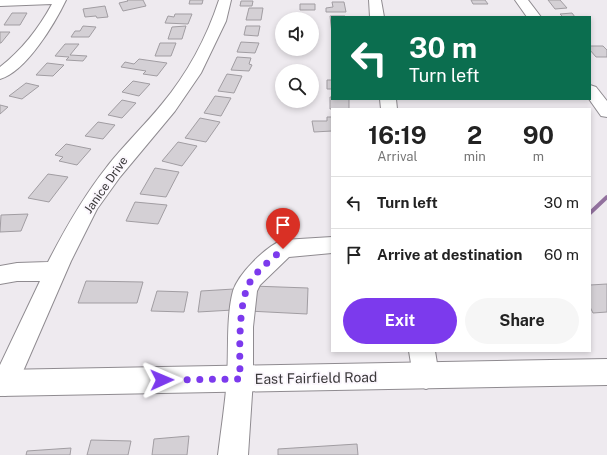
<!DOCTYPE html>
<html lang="en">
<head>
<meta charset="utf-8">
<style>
	body { margin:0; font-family:"Public Sans",sans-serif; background:#f6f6f6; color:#222; height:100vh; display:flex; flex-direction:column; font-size:15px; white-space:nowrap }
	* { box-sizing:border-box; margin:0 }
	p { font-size:13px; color:#767676 }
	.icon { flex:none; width:22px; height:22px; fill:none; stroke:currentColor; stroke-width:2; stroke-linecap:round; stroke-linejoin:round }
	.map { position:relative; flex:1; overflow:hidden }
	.sheet { position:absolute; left:331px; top:108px; width:260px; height:244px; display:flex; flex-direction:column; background:#fff; border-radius:0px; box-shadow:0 2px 6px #0003 }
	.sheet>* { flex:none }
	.guide { position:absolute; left:331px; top:16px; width:260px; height:84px; border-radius:0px; box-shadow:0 2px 6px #0003; background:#0b6e4f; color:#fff; overflow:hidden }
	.fabs { position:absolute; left:275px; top:12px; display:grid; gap:8px }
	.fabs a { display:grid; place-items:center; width:44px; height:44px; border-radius:50%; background:#fff; box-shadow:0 2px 6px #0003; font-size:20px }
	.pin { position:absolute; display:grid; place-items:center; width:34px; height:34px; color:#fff; margin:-41px -17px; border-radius:50% 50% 50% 0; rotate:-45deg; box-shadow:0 0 4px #0007 }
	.pin .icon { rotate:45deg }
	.me { position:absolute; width:44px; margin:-22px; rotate:89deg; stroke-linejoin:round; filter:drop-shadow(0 0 3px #0008) }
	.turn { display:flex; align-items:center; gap:14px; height:84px; padding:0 12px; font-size:18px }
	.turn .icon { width:52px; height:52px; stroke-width:2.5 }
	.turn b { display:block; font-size:28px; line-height:34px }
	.eta { display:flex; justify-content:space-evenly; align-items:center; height:68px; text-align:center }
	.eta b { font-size:24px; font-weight:700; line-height:28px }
	.action { display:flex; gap:8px; margin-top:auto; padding:8px 12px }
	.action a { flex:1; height:46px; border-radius:24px; background:#7c3aed; color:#fff; font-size:16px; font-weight:700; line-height:46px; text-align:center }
	.action a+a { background:#f6f6f6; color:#222 }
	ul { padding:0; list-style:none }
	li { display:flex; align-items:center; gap:12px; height:52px; padding:0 12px; border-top:1px solid #e0e0e0 }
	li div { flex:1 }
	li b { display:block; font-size:15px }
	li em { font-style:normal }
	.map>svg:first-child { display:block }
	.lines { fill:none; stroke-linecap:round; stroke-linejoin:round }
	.stream { stroke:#92719e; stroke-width:4 }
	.building { fill:#d4d0d5; stroke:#a19da2 }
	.minor-casing { stroke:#8f8b90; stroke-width:2 }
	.major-casing { stroke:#8f8b90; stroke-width:2 }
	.minor { fill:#fff; fill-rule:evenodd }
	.major { fill:#fff; fill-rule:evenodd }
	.route { stroke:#7c3aed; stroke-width:7; stroke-dasharray:0 12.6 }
	.labels { text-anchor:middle; stroke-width:4; stroke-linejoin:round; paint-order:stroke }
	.street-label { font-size:12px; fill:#3a383a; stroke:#fbf7fd }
	.near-street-label { font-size:14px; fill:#3a383a; stroke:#fbf7fd }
</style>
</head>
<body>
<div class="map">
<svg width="607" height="455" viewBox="0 0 607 455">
	<rect width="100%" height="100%" fill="#eeeaef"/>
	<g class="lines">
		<path class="stream" d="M590,213l17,-16"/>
	</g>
	<path class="building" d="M127,0h16l3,6 -23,5 -4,-8 9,-2z
		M190,0h13l-1,4h-13z
		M471,0h14l3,4h-15z
		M548,0h12l7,8 -12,1z
		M241,1h12l-1,5h-12z
		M332,2h12l2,10h-20v-4l7,-1z
		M300,4h15v6h-15z
		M105,6l3,11 -11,1 -1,-2 -11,1 -2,-8z
		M249,8h14l-2,12h-15z
		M12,13h15l-7,12h-16z
		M572,13l3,4h-12l-3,-3z
		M175,14h17l-4,10 -23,-1 3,-7 6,1z
		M330,16h15v1h-13v16z
		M83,26l13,1 -7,10h-18l4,-6h5z
		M186,26l-4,13h-14l4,-12z
		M246,26h14l-2,10 -14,-1z
		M0,32h10l-9,11h-1z
		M241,42l18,1 -4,10 -18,-1z
		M160,43h16l-5,13h-16z
		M65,44h14l-9,11 17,1 -4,5 -17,-1 3,-3 -14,-1z
		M590,46h13l4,4v7h-11l-6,-7z
		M237,57l14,1 -2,6 3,1 -3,6 -18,-1z
		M139,59l28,4 -10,13 -14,-2 3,-3 -25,-4 4,-5 9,2z
		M47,63l17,2 -11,11 -17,-1z
		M227,74l15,2 -8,17 -16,-2z
		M327,80h5v9h-5z
		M133,81l17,3 -11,12 -17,-4z
		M26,83l13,3 -17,13 -13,-3z
		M215,96l16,2 -10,18 -17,-3z
		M330,97h2v2h17v10h-19z
		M122,100l14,3 -14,15 -14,-3z
		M0,105l8,2 -8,7z
		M327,117h5v14l-18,1 -2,-11h15z
		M200,118l20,4 -14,20 -21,-4z
		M98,122l17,3 -12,14 -18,-3z
		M178,142l19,4 -15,20 -20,-5z
		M66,144l25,5 -14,16 -18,-4 4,-4 -8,-2z
		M155,168l24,4 -13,25 -26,-3z
		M48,174l20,3 -19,25 -21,-4z
		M135,202l32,3 -9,19 -32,-3z
		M28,214l-7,17 -21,1 1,-17z
		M86,281l57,1 -6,21h-59z
		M607,284v28l-14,1 -3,-6v-22z
		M252,286l56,2 -1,26 -59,-3z
		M234,289l-1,21 -35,2 3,-21z
		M157,291l31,1 -4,20 -33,-1z
		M189,436l-2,19h-35l2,-16z
		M91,440l40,1 -3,14h-41z
		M357,444l1,11h-80v-6z
		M71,448l-1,7h-44l1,-4z"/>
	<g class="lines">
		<defs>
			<path id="minor" d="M0,0h66c-11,23 -40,72 -66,79v-12c22,-17 39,-39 52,-63l-52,2z
				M219,0h12l-5,21 -25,52 -26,38 -55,66 -23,32 -26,52 -57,131 -9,4 -5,-2v-29l40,-84h-23l-17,3v-18l17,-3 31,-1c17,-33 35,-65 58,-94 17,-22 38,-42 56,-64 25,-30 45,-67 57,-104z
				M369,0h12l3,17h-14z
				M515,0h13l13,17h-14z
				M590,85l6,2 11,14v16l-6,-1 -12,-17h1z
				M380,99h16l1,10h-16z
				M332,237v16l-43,4 -29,28 -3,6 -4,36v52l-5,76h-30c3,-25 7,-50 9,-76 2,-27 -1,-62 6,-88 5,-17 33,-45 50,-51z
				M409,351h26l4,25 -4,9 -9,4 -9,-4 -4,-9z"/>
			<path id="major" d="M607,359v26l-607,11v-26z"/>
		</defs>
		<use href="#minor" class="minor-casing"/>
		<use href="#major" class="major-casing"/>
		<use href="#minor" class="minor"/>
		<use href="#major" class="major"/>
	</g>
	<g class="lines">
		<path class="route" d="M162,380l78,-1c0,-25 -3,-81 12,-100 8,-11 21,-21 31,-30"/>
	</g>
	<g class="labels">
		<g class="street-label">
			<text transform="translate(106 185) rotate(-55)" y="4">Janice Drive</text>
		</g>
		<g class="near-street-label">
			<text transform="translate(316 378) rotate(-1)" y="5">East Fairfield Road</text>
		</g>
	</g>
</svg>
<div class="fabs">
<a><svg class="icon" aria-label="sound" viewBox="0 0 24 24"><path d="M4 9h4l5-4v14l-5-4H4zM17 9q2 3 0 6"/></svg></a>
<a><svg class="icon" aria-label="search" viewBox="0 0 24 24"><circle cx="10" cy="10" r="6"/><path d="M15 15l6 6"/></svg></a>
</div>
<div class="pin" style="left:283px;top:249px;background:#d93025"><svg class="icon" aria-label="arrive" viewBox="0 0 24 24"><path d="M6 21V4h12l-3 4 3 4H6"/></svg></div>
<svg class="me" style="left:162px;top:380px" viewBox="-20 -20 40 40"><path d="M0-17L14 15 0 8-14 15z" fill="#7c3aed" stroke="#fff" stroke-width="4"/></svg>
<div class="guide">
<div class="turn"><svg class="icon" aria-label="left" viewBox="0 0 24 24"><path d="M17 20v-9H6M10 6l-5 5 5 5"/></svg><div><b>30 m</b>Turn left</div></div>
</div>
<section class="sheet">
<div class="eta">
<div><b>16:19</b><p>Arrival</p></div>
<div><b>2</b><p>min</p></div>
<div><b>90</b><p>m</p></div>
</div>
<ul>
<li><svg class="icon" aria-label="left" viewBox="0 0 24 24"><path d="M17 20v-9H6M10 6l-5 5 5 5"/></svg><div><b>Turn left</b></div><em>30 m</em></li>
<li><svg class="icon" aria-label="arrive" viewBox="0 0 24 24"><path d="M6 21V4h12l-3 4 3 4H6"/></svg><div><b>Arrive at destination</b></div><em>60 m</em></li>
</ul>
<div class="action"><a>Exit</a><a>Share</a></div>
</section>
</div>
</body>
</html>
